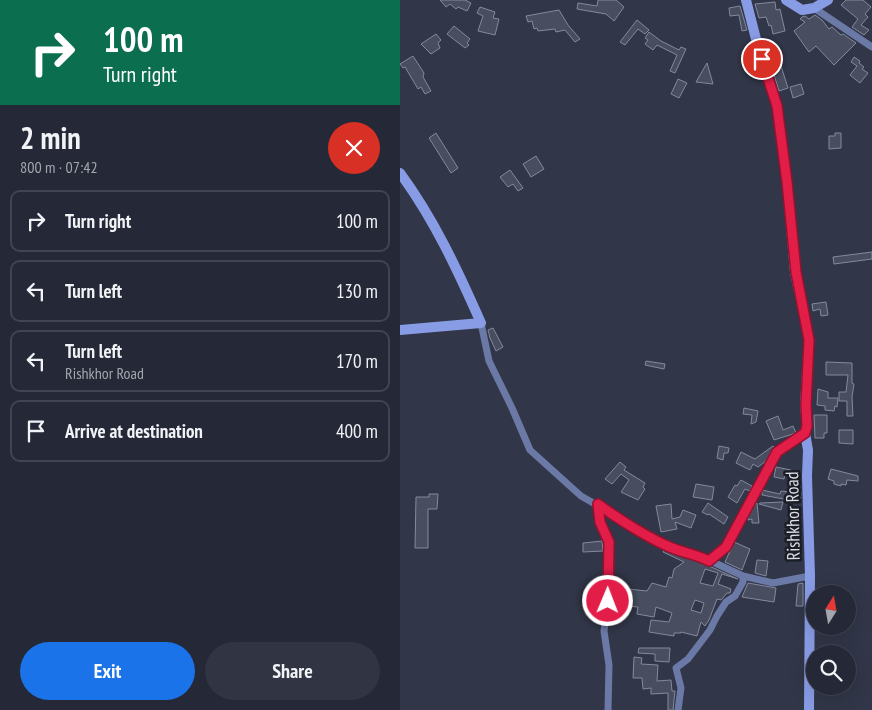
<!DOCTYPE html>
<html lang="en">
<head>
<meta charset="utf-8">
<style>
	body { margin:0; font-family:"PT Sans Narrow",sans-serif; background:#313442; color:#f1f3f6; height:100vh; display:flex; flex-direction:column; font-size:19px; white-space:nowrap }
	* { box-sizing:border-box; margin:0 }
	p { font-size:16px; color:#a3a6ad }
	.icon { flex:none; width:28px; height:28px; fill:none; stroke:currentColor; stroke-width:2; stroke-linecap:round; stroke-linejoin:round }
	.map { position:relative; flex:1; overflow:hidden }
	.drawer { display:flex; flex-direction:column; background:#252836; width:400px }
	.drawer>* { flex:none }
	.guide { background:#0b6e4f; color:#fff; overflow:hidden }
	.needle { width:32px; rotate:11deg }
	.fabs { position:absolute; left:406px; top:585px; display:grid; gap:10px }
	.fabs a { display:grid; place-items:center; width:50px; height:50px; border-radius:50%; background:#252836; box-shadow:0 5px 20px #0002,0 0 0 1px #424451; font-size:25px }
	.pin { position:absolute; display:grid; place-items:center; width:42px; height:42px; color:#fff; margin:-21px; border:2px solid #fff; border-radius:50%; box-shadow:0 1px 5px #0007 }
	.me { position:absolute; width:55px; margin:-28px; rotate:1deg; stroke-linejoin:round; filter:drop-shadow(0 0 4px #0008) }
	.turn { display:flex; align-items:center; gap:18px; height:105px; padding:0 20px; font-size:22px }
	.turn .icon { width:65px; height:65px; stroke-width:2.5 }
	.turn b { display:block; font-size:35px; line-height:42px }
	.round { display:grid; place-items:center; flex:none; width:52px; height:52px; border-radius:26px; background:#313442 }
	.summary { display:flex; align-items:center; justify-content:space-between; height:85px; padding:0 20px }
	h1 { font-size:30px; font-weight:600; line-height:38px }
	.action { display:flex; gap:10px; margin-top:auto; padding:10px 20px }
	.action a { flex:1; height:58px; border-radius:30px; background:#1a73e8; color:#fff; font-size:20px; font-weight:600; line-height:58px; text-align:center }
	.action a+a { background:#313442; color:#f1f3f6 }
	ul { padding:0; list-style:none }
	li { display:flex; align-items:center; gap:15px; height:62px; margin:0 10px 8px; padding:0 10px; border:2px solid #424451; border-radius:10px }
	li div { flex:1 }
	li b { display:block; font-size:19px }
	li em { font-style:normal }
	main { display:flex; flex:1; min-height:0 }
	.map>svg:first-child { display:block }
	.building { fill:#484e60; stroke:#838a9e; fill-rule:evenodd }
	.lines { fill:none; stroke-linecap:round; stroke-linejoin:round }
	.street { stroke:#6b79a6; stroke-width:7 }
	.secondary { stroke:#889ce5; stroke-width:10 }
	.route-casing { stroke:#92132f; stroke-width:12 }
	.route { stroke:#e11d48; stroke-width:9 }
	.labels { text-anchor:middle; stroke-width:5; stroke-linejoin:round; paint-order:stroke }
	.street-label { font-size:18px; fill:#dbdeea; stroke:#1c1e26 }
</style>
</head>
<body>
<main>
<section class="drawer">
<div class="guide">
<div class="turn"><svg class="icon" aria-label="right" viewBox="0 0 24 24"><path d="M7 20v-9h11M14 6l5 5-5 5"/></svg><div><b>100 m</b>Turn right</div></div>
</div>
<div class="summary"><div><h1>2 min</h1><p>800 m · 07:42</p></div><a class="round" style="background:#d93025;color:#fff"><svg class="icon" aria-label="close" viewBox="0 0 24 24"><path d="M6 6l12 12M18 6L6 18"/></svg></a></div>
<ul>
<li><svg class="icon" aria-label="right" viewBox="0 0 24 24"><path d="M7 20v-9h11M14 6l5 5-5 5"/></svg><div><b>Turn right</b></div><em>100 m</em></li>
<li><svg class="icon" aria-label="left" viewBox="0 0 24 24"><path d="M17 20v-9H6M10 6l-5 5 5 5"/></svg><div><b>Turn left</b></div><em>130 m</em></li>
<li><svg class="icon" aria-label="left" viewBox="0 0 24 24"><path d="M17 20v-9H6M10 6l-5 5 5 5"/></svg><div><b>Turn left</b><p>Rishkhor Road</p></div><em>170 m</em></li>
<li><svg class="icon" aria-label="arrive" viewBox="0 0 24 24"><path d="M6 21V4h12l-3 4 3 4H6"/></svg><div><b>Arrive at destination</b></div><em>400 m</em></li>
</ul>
<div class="action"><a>Exit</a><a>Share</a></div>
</section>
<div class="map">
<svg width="472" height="710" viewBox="0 0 472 710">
	<rect width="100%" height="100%" fill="#313648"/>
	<path class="building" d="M40,0h25l6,3 -4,8 -9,-4 -2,2 -6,-5 -4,3z
		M198,0h18l8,7 -10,14 -8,-7 -29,-5 1,-6 19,3z
		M446,0h17l8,7 -6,7 3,3 -7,8 8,5 -5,5 -12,-8 6,-8 -17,-14z
		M375,2l1,8 4,-1 5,22 -12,3 -2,-9 -2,1 -3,-9 -7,1 -4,-14z
		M340,6l7,24 -5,1 -3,-16 -9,1 -1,-8z
		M80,7l15,5 -2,6 6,1 -4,16 -17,-4 5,-15 -6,-3z
		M159,10l9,15 12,14 -5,3 -10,-12 -9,2 -1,-3 -17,2 -1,-3 -3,1 -2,-8 -4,1 -2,-6z
		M415,15l7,5 7,9 3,-2 9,8 2,-1 13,9 -22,22 -18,-19 -7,6 -15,-21 11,-9 -5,-3 2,-2 3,-1 4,3z
		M237,20l12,10 -4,4 -7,-5 -13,16 -5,-3z
		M54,26l16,13 -3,4 2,2 -4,3 -18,-14z
		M249,32l12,9 18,9 2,-3 5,2 -11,24 -5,-2 7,-16 -20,-10 -4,5 -8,-6 3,-4 -3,-2z
		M36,34l5,6 -3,3 2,5 -9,6 -10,-10z
		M374,44l14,44 -9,3 -14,-45z
		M13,56l11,17 -1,4 8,14 -6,3 -4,-7 -3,2 -13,-22 -2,1 -3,-4z
		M454,57l6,4 -1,2 5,4 -2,2 6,4 -8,10 -10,-8 7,-9 -6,-4z
		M307,63l6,21 -17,-2z
		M278,79l9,4 -8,15 -8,-4z
		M401,84l3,10 -11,4 -3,-11z
		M36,133l22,35 -7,5 -22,-35z
		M435,133h6v15l-12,1v-13h6z
		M136,156l8,13 -13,8 -8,-13z
		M110,170l13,18 -5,3 -5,-7 -5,3 -8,-10z
		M472,252v7l-38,5 -1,-7z
		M426,302l2,13 -7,1 -1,-7 -7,2 -1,-7z
		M93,328l10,19 -7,4 -6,-13 -2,-8z
		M246,361l19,3 -1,5 -19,-4z
		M426,362l26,1v20l2,1 -2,13 1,19h-6v-15h-8v-9h7l2,-17h-22z
		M418,389l10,3v6h10l-1,9 -2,-1 -1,5 -9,-1v-4l-8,-1z
		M344,408l14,3 -2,11 -5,2 1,-9 -9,-1z
		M414,415h13v18h-3v5h-9z
		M378,416l5,14 10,-4 3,7 -22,7 -8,-19z
		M439,430h14v14l-14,-1z
		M319,446l10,2 -1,5h-4l-1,7 -6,-2z
		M373,446l1,2 -8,13 -8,6 -5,-3 -3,6 -14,-7 5,-11 14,7z
		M220,462l6,5 -2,3 21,13 -2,4 2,2 -7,11 -17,-8 8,-12 -8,-6 -9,10 -7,-5z
		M376,467l15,3 -1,5 -5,-1 -1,5 -10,-2z
		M431,469l27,7v5l-11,-1 -1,5 -5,-1v2l-7,-2v-3l-6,-2z
		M341,480l11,6 -2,5 -5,-2 -8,14 -9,-6 7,-12 2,1z
		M296,484l18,3 -2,13 -19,-3z
		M362,490l18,4 1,-3 20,2 -1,9 -38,-7z
		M29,494h9l-1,15h-9v39h-13l1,-51h13z
		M383,502l-2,8 -22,-6 1,-1z
		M308,503l20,14 -4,7 -15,-10 -1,1 -6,-3z
		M357,503l2,20h-7v-4l-4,1v-3l7,-13z
		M271,504l1,15 8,-2 3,-7 13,5 -5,13 -16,-6 2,7 -16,3 -5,-26z
		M202,541l1,10 -20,1v-9z
		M334,542l16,7 -8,21 -17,-8z
		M264,550l7,3 27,8 40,18 -16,-5 -4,10 13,5 -1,4h-3l-6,7 -4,-1 -8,21 -4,6 -4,-4 -4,14 -16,-4v1h-7v3l-25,-4 2,-12 18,2 3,-9 -16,-6 -2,10 -17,-3 1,-7 -21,-2 1,-15 11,1v-2l18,2 5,-8 14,4 3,-10 3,1 2,-9 10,-7 -21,-10zM305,569l13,4 -5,13 -13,-3zM295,600l9,3 -3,10 -10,-3z
		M357,560l11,1 -2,15 -11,-3z
		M348,583l28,5 -2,14 -32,-5z
		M403,583v23h-7l2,-22z
		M239,648h31l-1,14 -14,-1v-7l-17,-1z
		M234,657l8,1 -1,6 17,1 -1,16 14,-1 1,11h3l-2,19h-5v-17l-17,1v-6l-8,1 -1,-11h-9z"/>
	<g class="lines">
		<path class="street" d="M414,8l58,39
			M81,323l8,38 23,47 18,42 51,46 91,52 28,8 43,20 30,7 37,-7
			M198,504l2,18 9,20 -1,59 -4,30 5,34 -1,45
			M309,561l16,-14 52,-95 28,-19
			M278,710l3,-22 -5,-20 12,-9 22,-29 7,-14 9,-14 9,-6 8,-14v-6"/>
		<path class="secondary" d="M346,0l11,43 20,63 10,76 8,90 14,68 -4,65 2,21 -2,7 3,17 -1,26 3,100 -1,134
			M386,0l16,10 12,-2 14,-8
			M0,173c34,46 58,98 81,150l-81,7"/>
	</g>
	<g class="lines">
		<defs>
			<path id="route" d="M208,601l1,-59 -9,-20 -2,-18c20,15 52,35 74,44 13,5 26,7 37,13l17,-14 51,-95 28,-19 2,-7 -1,-21 3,-65 -13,-68 -9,-90 -10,-76 -15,-47"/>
		</defs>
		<use href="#route" class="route-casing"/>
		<use href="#route" class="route"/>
	</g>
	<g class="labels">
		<g class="street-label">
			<text transform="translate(393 516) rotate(-91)" y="6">Rishkhor Road</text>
		</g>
	</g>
</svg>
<div class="fabs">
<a><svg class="needle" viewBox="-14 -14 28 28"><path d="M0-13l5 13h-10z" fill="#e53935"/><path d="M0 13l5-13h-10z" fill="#a3a6ad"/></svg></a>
<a><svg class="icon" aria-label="search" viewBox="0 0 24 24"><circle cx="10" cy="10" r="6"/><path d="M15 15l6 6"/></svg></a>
</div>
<div class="pin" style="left:362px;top:59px;background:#d93025"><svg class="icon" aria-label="arrive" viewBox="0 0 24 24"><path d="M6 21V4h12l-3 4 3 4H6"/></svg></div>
<svg class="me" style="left:208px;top:601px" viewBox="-20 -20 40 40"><circle r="17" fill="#e11d48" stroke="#fff" stroke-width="3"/><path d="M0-11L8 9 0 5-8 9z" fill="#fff"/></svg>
</div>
</main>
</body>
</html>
